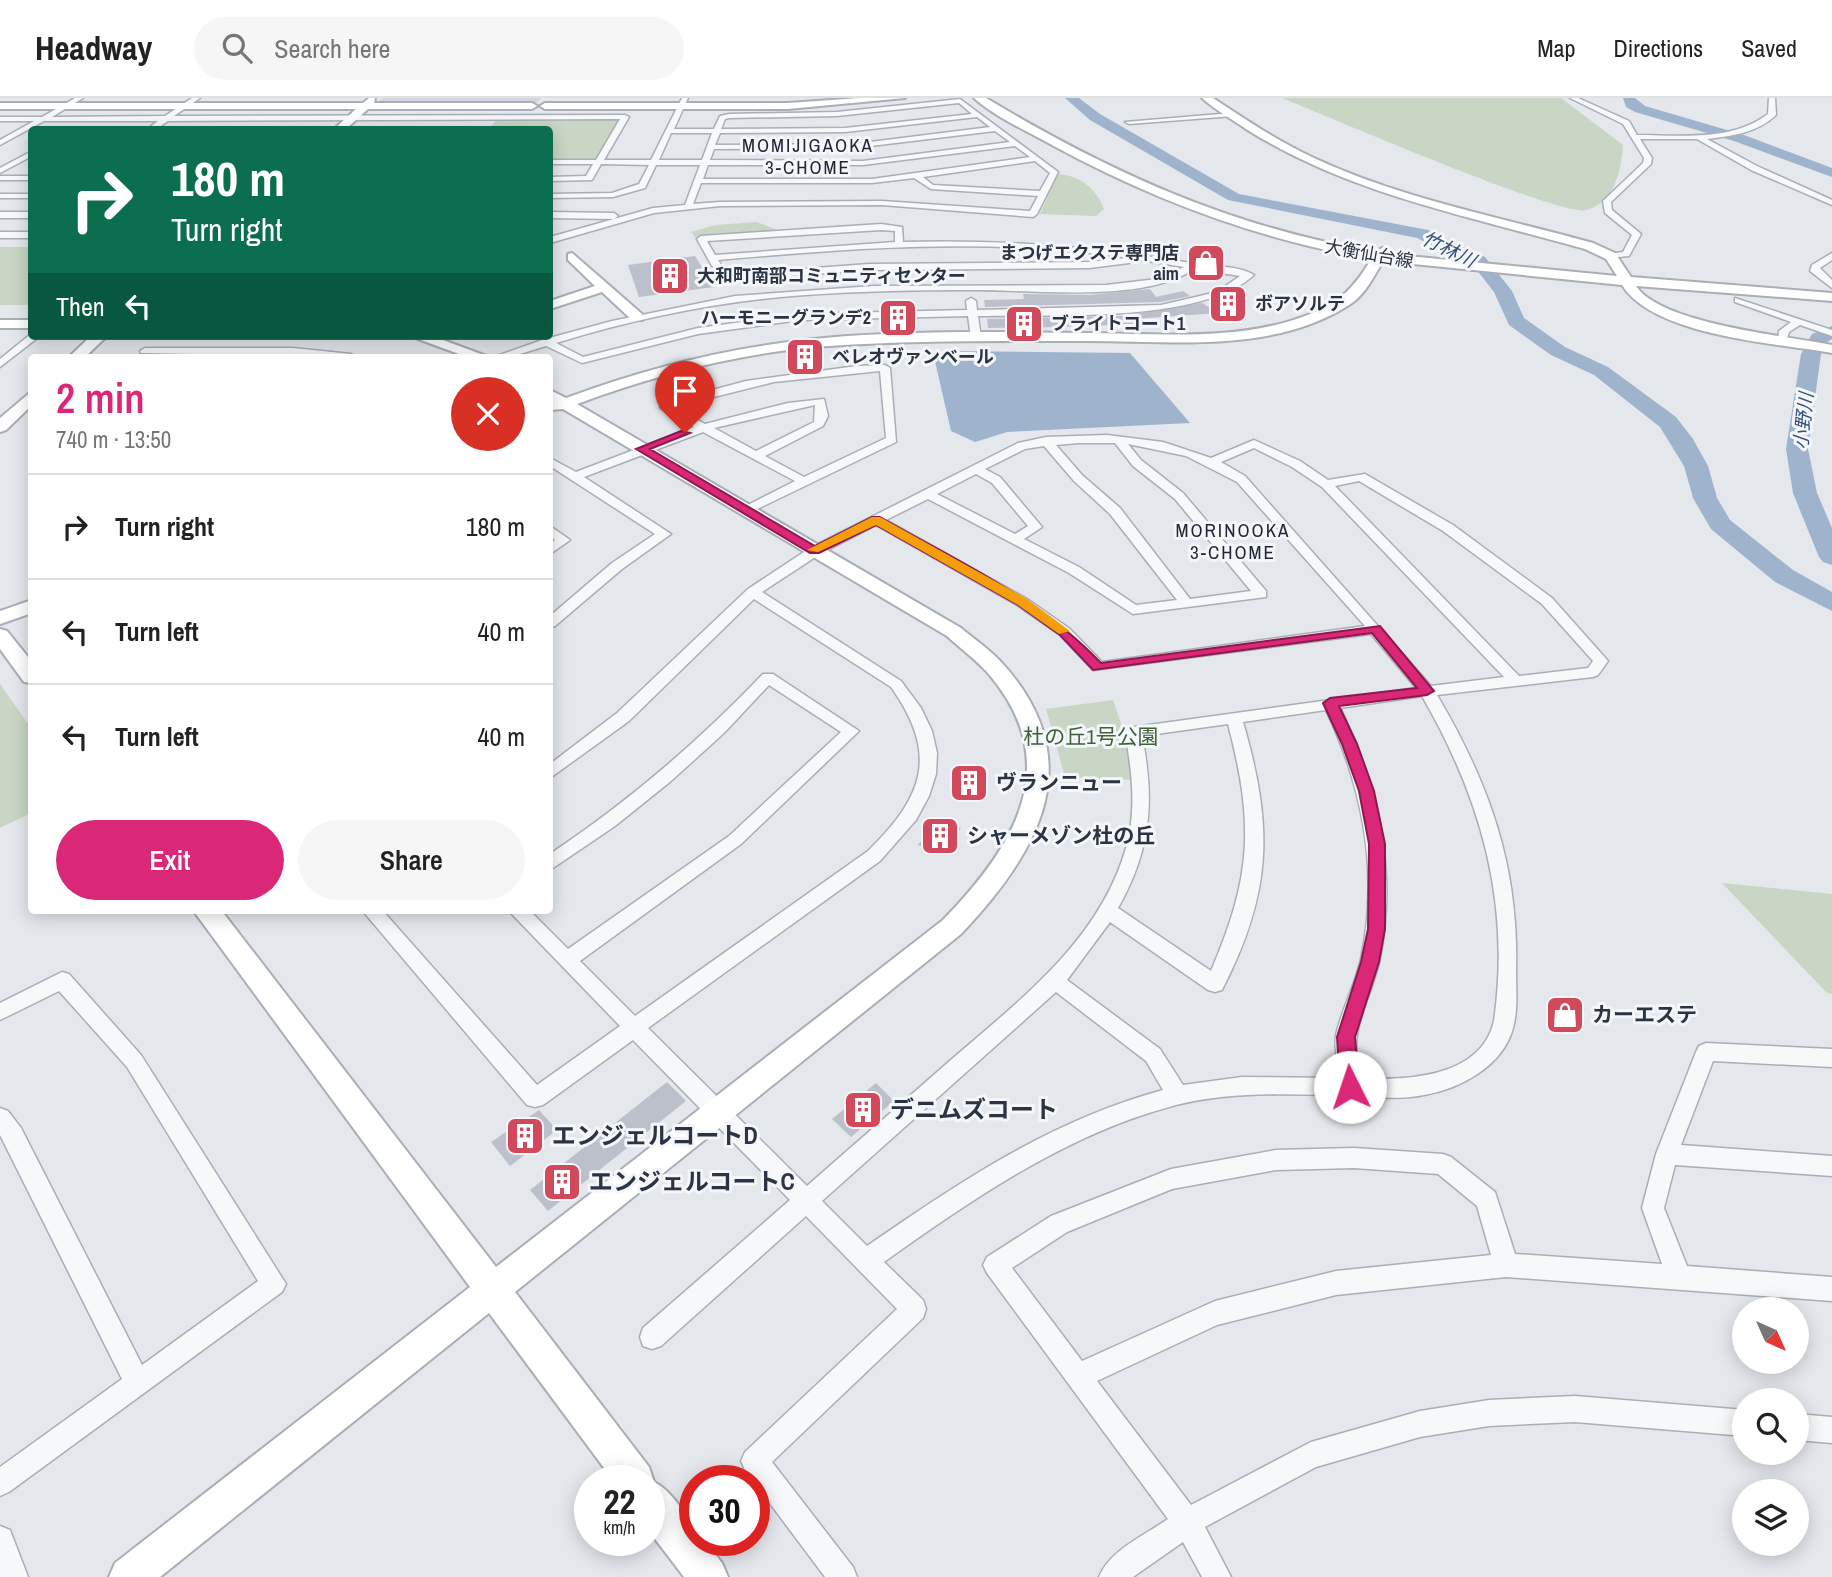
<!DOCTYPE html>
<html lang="en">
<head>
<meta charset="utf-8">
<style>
	body { margin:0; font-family:"Archivo Narrow","Noto Sans JP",sans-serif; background:#f6f6f6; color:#222; height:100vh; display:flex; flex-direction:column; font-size:26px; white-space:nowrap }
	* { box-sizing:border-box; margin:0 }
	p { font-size:23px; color:#767676 }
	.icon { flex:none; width:38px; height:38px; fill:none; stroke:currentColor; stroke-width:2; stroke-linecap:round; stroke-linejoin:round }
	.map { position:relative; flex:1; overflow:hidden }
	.panel { position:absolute; left:28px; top:256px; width:525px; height:560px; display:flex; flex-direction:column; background:#fff; border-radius:7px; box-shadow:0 4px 18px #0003 }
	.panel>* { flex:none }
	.hud { position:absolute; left:28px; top:28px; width:525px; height:214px; border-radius:7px; box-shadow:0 4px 18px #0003; background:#0b6e4f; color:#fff; overflow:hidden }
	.needle { width:46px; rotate:135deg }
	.controls { position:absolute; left:1732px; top:1199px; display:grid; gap:14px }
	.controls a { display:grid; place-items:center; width:77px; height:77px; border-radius:50%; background:#fff; box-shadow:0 4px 18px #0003; font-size:35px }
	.speed { position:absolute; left:574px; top:1367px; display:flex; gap:14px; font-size:35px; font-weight:700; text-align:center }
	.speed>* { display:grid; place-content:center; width:91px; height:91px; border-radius:50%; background:#fff; box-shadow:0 4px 18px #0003; line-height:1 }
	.speed small { font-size:18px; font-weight:400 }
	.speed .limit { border:10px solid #d22; background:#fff; color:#111 }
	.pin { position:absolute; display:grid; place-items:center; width:60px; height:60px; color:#fff; margin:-72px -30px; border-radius:50% 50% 50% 0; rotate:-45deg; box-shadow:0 0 7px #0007 }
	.pin .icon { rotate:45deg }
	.me { position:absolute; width:77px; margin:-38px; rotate:356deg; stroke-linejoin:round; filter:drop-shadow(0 0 5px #0008) }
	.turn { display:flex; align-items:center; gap:24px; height:147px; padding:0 28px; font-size:32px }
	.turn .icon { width:91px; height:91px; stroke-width:2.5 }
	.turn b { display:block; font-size:49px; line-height:60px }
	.then { display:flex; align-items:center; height:66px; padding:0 28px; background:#0003; gap:14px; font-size:26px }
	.round { display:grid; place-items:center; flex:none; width:74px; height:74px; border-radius:37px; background:#f6f6f6 }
	.headline { display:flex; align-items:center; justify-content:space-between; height:119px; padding:0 28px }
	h1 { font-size:42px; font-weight:600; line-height:52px; color:#db2777 }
	.cta { display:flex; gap:14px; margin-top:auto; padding:14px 28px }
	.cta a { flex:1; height:80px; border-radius:42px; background:#db2777; color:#fff; font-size:28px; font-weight:600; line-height:80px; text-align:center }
	.cta a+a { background:#f6f6f6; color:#222 }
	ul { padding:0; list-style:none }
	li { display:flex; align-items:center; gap:21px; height:105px; padding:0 28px; border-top:2px solid #e0e0e0 }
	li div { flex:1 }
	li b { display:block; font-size:26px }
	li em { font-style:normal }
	header { display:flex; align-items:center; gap:42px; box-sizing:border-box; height:98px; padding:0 35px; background:#fff; border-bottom:2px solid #e0e0e0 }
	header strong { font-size:33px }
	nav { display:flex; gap:38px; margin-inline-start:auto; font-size:24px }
	.search { width:490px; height:63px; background:#f6f6f6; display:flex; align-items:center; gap:18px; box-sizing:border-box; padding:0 24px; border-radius:38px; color:#767676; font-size:26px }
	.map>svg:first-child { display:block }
	.built { fill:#d2d6de }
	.green { fill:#c9d6c5 }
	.water { fill:#9fb4cc }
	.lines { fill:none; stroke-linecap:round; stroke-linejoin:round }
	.river { fill:#9fb4cc; fill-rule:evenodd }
	.building { fill:#bbc0ca }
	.street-casing { stroke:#a9aeb7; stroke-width:3 }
	.secondary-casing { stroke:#a9aeb7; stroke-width:4 }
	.street { fill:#f7f8fa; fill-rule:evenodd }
	.secondary { fill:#fff; fill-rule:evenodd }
	.route { fill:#db2777; stroke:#8e194d; stroke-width:2 }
	.slow { fill:#f59e0b }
	.labels { text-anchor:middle; stroke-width:6; stroke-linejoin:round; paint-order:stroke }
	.far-poi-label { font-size:18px; font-weight:bold; fill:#2b3445; stroke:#f4f6f9; text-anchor:start }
	.far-street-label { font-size:18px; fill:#2b3445; stroke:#f4f6f9 }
	.far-neighbourhood-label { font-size:19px; letter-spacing:2px; fill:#1d2536; stroke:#f4f6f9 }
	.far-water-label { font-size:19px; font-style:italic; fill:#34527a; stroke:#f4f6f9 }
	.park-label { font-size:21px; fill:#3f6138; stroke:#f4f6f9 }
	.poi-label { font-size:21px; font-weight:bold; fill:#2b3445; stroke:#f4f6f9; text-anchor:start }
	.near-poi-label { font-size:24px; font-weight:bold; fill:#2b3445; stroke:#f4f6f9; text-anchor:start }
</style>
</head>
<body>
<header>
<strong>Headway</strong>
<div class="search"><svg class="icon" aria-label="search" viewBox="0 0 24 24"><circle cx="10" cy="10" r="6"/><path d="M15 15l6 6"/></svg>Search here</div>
<nav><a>Map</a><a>Directions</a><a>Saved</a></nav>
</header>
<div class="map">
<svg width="1832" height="1479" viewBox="0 0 1832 1479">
	<rect width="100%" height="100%" fill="#e4e7ec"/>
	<path class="built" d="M383,0h158l-4,5 -159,-1z"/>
	<path class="green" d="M1282,0h279l62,47c-2,26 -8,56 -36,65 -24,8 -265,-96 -305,-112z
		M497,21l122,-1 2,1 -24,40 -47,2v-31h-62z
		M1058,76c24,2 38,15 46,35l-8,7 -56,-2z
		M757,124l20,8 -81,8 -5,-6 25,-7z
		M0,149h31v58h-31z
		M0,586l31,44v85l-31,15z
		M1113,602l17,50 2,30 -67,-3 -19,-68z
		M1722,785l110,11v100l-6,-2z"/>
	<path class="water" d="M946,253l184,2 60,70 -183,9 -32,10 -24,-11 -17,-74z"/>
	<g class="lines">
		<path class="river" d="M1065,0h14l21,16 139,80 189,36 57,27 27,34 12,27 41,29 43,20 68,50 17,22 15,27 9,32 13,22 63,50 39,22v19l-57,-29 -64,-53 -18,-31 -9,-32 -24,-39 -66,-52 -43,-20 -42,-30 -15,-33 -21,-27 -56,-27 -189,-38 -138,-80z
			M1623,0h12l10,8 99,29 88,33v9l-98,-36 -99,-29 -9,-5z
			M1832,228v13l-5,3 -6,12 -13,95 9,44 15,35v37l-9,-3 -4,-5 -26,-64 -7,-44 15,-95 11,-20z"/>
	</g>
	<path class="building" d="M695,158l19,31 -75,10 -11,-32z
		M1150,191l6,8 27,-6 7,5 -29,6 -176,5 -1,-7 40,-1 -1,-5 66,1z
		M1202,205l16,10 -84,6 2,5 -72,3 -76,1 -1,-9 136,-3z
		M963,670l23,4 -9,26 -25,-5z
		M939,721l22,9 -19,26 -24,-9z
		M667,984l19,19 -138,110 -18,-21z
		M876,985l18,18 -43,36 -19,-18z
		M539,1012l18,20 -47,36 -19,-24z"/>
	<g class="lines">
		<defs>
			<path id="street" d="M75,0h8l-31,19 113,-1 27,-18h8l-26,18 451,-1 4,2 -25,43h47l31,-62h6l-14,31h40l6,-13 9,-2 108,-2 123,-13 98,73 -21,42 -4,3 -151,-12 -162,1 -66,7 -104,30v-6l103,-29 32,-3 15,-40h-44l-11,23 -32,9 -63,1v-4l62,-1 27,-9 10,-19 -48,-1 -9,16 -42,1v-4l36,-1 7,-12h-43v-4h46l24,-41 -452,2 -13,9h-9l12,-9h-114l-44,24v-5l34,-19h-34v-4h42zM959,5l13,11 -127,14 -124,1 4,-10 4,-1 108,-2zM977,19l13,10 -136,17 -139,1 5,-12 125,-1zM995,33l15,11 -147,19 -153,-1 4,-11 140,-1zM671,35h41l-10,27h-43zM1015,48l15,11 -158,22h-169l5,-14h155zM1035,63l15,12 -10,18 -107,-6 -10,-8zM914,80l17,11 107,7 -8,15 -148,-10 -162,1 -27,2 8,-21h171z
				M1570,0h8l51,23 8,14c44,0 94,7 131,-21l1,-16h6l1,17c-19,18 -44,21 -69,24l50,27 75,34v5l-81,-35 -54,-31h-57l12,19 -1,6 -40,38 1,8 29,24 -12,22 -21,2v-4l15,-2 9,-17 -27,-22 -2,-12 40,-38 1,-5 -21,-34z
				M1232,15l2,3 -105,8 -4,-2z
				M32,53v5l-32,17v-5z
				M0,78h32v4h-32z
				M0,96h32v4h-32z
				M0,114h32v6h-32z
				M550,114l64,1 4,3 -4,3 -64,-1z
				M881,126l21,3 1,15c100,-3 196,5 294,22 16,2 43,2 57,11 -53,49 -204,39 -276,41l3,22 -5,3 -5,-3 -3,-22 -168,4 -102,14 -116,29 -36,-17 -36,11h-16l48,-17 70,-19 123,-25 138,-10 233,-1 51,-6 27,-12c-42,-7 -84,-14 -126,-17 -113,-9 -227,0 -340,10l4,6 -5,3 -5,-3 -15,-27 4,-3zM881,132l14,1v11l-180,13 -8,-14zM1194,171l46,7 -23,16 -56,13 -184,5 -1,-9 -5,-3 -5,3 1,9 -167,4 -102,14 -115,29 -27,-14c81,-25 164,-42 249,-48 57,-4 114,-5 170,-5 60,0 170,13 219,-21z
				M0,134h32v6h-32z
				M1832,155v7l-12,8 12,12v8l-22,-17 2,-6z
				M1126,160l5,3 -2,2 -40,5 -220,2 -145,11 -5,-3 5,-3 145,-11 220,-2z
				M1735,200l97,32v6l-32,-11 -11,7 -3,10h-8l1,-11 12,-9 -56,-20z
				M31,236l9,2 -40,31v-8z
				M145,250h148l58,6 5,3 -215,-4 -1,-2z
				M857,268l28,-1 5,3 6,74 -145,70 -11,-3 55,-28 -92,-49 -119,45 87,57 -49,35 -67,57 -5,1v-11l62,-53 43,-29 -105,-68v-8l26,14 118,-45 -34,-19v-4l86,-23zM880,273l6,67 -82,39 -39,-21 58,-30 5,-10 -4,-17 -36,4 -83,21 -31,-17 100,-25zM815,307l-1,17 -58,29 -42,-23z
				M1107,337l56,7 48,16 43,-18 46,21 28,19 37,-6 88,51 99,73 56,63 -10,14 -5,2 -156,18c52,88 82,171 79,275 0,19 2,40 -3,58 -10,38 -53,61 -89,67 -24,5 -49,2 -74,1 -57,-2 -118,-5 -174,9 -110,29 -200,92 -292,157l39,38 3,9 -3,9 -151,144 81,105 4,10h-32l-80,-107 -4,-9 4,-9 152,-143 -91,-93 -145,130 -9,3 -9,-3 -3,-9 3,-9 147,-128 -157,-160 -90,65 -8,2 -8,-2 -165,-195h20l155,175 83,-59 -112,-116h21l39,39 161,-113 112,-104 -72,-47 -45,48 -53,48 -56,45 -65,44v-16c78,-52 148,-112 213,-180h10l86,57 -118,113 -161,117 55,55 233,-165c56,-55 71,-96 23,-164l-137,-88 -125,122 -79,57v-14l67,-51 131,-124 62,-41 208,-105 28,-6zM1079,345h36l18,23 42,33 76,92 -61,8 -70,-91 -38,-33 -26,-30zM1128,346l58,12 51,26 128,144 -263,36 -32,-33 -43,-30 -141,-79 42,-21 141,74 64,41 133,-17v-6l-83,-98 -42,-33zM1044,348l30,35 36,33 67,86 -41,5 -57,-38 -55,-28 18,-12 -42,-50 -15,-8 40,-20zM1254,350l38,19 30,20 182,190 -73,9 -186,-210 -24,-14zM976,376l16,9 36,43 -13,8 -78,-40zM1359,383l84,50 99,73 51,57 -5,7 -69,8 -184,-190zM876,427l141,80 43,30 33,35 278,-36 45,54 -289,40 -2,4c7,40 12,77 1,116 -26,92 -106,152 -174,211 -48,42 -97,85 -145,127l-159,-158 232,-167 36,-41 13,-24 7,-22 1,-21 -5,-22 -11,-23 -20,-27 -139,-89 58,-38zM1422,598c59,102 89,207 72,325 -13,57 -89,60 -134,57 -1,-13 -6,-30 -3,-43 4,-26 18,-51 23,-77 17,-87 -1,-171 -40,-250zM1326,612c37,78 53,163 35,249 -6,26 -19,50 -25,76 -2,13 2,29 3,43l-97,-1 -59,8 -23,-36 -93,-69 43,-58 98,68 7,2 7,-2c51,-99 51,-164 21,-268zM1228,626c26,99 24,152 -17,247l-93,-63c33,-58 37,-107 24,-172zM1056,894l90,69 17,29c-111,30 -202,91 -296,156l-45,-45z
				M550,428l20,14 -20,14v-10l5,-4 -5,-4z
				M62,874l7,2 72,81 145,229 -4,8 -273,200 -9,4v-29l122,-88 -122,-244v-27l8,3 13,17 121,237 116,-84 -131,-214 -68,-76 -59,29v-17z
				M1706,945l126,6v18l-119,-6 -32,84 151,11v20l-157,-11 -11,43 23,58 145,11v24l-326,-24 -170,18 -119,30 -120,56 94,124 120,-63 109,-31 69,-11 86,-4 170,14v26l-170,-14 -86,4 -69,11 -104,30 -111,60 26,50h-29l-19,-35 -50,35h-34c11,-27 46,-42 69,-58l-181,-246 -4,-8 4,-8 64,-41 120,-47 105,-19 78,-2 89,6 8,3 44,35 20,62 147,10 -20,-56 14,-54 40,-102 3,-6zM1354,1070l84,6 39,32 14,49 -155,16 -121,30 -133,60 -70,-93 55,-36 105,-43 104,-19z
				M1797,1316l35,3v26l-35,-3z
				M0,1428l10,4 18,47h-28z"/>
			<path id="secondary" d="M369,0h6l-1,5h158l5,3 -5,3h-164l-23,21h-12l23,-21h-356v-6h363z
				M860,0h45l-117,11h-243l-5,-3 5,-3h243z
				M974,0h12c125,75 245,129 390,154l6,-4 4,1 1,5 230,22 -11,-17 -21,-10c-116,-33 -236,-55 -339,-120 -14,-10 -31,-19 -44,-31h11c33,22 65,43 101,60 88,41 186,59 279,85l22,10 16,24 201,16v8l-196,-15c25,38 151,50 196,59v8c-57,-10 -178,-17 -210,-68l-239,-24c-9,15 -17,32 -31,42 -76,51 -178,38 -264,38 -86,0 -173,-1 -259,5 -87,6 -171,28 -252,58l384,224c13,11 29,22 41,35 89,98 37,189 -41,271l-446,358 134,175 5,15c16,7 41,41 41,58h9l18,23 6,14h-44l-35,-46v-51h-36l-124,-167 -329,264h-51l6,-14 355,-276 -277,-377h28l275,357 447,-347c71,-73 124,-156 44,-248 -12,-13 -27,-24 -40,-36l-384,-227 -13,1 2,-7 -2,-13 16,8c83,-31 169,-52 258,-60 89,-8 181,-6 270,-5 71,1 149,8 216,-19 30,-12 46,-28 61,-55 -114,-20 -218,-59 -319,-114 -25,-14 -57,-28 -78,-47z
				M572,155l70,61v6h-10l-30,-28 -52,17v-8l45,-15 -27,-26v-6z
				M0,222h32v8h-32z
				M91,238h16l-22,21h-16z
				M410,238h22l57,21h-22z
				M32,293v14l-26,25 -6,2v-14z
				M32,502v13l-32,11v-13z
				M0,531l7,2 25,31v21l-8,-1 -24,-33z"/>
		</defs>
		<use href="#street" class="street-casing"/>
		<use href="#secondary" class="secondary-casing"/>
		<use href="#street" class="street"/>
		<use href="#secondary" class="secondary"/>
	</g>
	<path class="route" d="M681,333l9,2 -40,16 165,97 57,-29h8c79,45 158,80 221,146l279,-37 54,65 -7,4 -88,11 18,38 17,47 11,53v85l-6,33 -24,75 4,50 -3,6h-13l-3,-6 -3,-50 24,-75 7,-33 1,-85 -10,-53 -17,-47 -19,-41 7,-5 87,-10 -45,-55 -279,37 -33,-35 -42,-30 -142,-80 -57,28h-9l-174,-104z"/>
	<path class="slow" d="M872,419h8l147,82 43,32 -11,3 -41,-29 -142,-80 -58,27 -11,-2z"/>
	<defs>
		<symbol id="shop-square" viewBox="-11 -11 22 22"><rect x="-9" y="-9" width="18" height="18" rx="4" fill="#d1495b" stroke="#f4f6f9"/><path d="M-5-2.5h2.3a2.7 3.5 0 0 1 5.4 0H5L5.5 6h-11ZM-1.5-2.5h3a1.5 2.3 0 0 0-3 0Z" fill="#fff"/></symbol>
		<symbol id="building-square" viewBox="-11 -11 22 22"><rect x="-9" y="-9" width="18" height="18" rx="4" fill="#d1495b" stroke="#f4f6f9"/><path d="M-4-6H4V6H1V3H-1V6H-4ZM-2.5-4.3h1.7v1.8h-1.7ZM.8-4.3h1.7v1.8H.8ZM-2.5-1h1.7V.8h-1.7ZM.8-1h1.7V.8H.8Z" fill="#fff"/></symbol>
	</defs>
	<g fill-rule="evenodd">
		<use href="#shop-square" x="1184" y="143" width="44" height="44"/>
		<use href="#building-square" x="648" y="156" width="44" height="44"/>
		<use href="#building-square" x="1206" y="184" width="44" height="44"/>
		<use href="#building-square" x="876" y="198" width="44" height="44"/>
		<use href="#building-square" x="1002" y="204" width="44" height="44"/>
		<use href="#building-square" x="783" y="237" width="44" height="44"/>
		<use href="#building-square" x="947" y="663" width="44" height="44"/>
		<use href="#building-square" x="918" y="716" width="44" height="44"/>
		<use href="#shop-square" x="1543" y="895" width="44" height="44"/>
		<use href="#building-square" x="841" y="990" width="44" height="44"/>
		<use href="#building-square" x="503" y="1016" width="44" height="44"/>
		<use href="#building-square" x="540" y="1062" width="44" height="44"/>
	</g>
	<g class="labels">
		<g class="far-poi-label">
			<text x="1179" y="161" text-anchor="end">まつげエクステ専門店<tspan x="1179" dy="21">aim</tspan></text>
			<text x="697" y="184">大和町南部コミュニティセンター</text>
			<text x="1255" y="212">ボアソルテ</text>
			<text x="871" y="226" text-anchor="end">ハーモニーグランデ2</text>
			<text x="1051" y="232">ブライトコート1</text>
			<text x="832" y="265">ベレオヴァンベール</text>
		</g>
		<g class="far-street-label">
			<text transform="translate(1369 156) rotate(10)" y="6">大衡仙台線</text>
		</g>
		<g class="far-neighbourhood-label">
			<text x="808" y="54">MOMIJIGAOKA<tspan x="808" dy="22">3-CHOME</tspan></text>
			<text x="1233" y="439">MORINOOKA<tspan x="1233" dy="22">3-CHOME</tspan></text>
		</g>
		<g class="far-water-label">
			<text transform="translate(1449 151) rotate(26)" y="7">竹林川</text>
			<text transform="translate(1803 323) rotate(-84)" y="7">小野川</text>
		</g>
		<g class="park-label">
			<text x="1091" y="646">杜の丘1号公園</text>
		</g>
		<g class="poi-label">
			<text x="996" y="692">ヴランニュー</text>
			<text x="967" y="745">シャーメゾン杜の丘</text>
			<text x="1592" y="924">カーエステ</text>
		</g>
		<g class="near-poi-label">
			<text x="890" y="1020">デニムズコート</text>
			<text x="552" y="1046">エンジェルコートD</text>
			<text x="589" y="1092">エンジェルコートC</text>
		</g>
	</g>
</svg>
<div class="controls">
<a><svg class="needle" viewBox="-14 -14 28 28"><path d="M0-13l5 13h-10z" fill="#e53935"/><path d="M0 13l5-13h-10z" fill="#767676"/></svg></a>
<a><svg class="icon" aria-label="search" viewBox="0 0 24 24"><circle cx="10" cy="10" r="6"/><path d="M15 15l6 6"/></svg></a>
<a><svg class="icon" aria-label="layers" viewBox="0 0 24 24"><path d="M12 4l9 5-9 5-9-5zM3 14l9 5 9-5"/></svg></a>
</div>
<div class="speed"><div>22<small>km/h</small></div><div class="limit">30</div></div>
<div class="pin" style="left:685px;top:335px;background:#d93025"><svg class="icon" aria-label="arrive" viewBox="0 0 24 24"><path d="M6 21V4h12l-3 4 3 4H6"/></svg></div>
<svg class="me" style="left:1350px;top:989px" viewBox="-20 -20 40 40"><circle r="19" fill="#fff"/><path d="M0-13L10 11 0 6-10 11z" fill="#db2777"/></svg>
<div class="hud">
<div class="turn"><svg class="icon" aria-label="right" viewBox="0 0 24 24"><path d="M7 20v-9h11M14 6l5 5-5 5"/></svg><div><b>180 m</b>Turn right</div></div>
<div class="then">Then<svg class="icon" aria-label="left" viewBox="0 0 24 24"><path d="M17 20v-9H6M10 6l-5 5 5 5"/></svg></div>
</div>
<section class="panel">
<div class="headline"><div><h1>2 min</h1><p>740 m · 13:50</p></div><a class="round" style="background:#d93025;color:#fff"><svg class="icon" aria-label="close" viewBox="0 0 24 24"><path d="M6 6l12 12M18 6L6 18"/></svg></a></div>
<ul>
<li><svg class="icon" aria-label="right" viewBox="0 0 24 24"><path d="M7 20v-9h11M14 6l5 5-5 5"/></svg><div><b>Turn right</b></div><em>180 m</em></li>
<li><svg class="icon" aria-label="left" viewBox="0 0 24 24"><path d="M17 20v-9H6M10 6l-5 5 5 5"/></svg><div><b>Turn left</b></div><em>40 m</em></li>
<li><svg class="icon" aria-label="left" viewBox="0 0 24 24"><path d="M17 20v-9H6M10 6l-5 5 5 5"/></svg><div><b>Turn left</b></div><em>40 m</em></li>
</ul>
<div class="cta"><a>Exit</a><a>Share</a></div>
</section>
</div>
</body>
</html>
